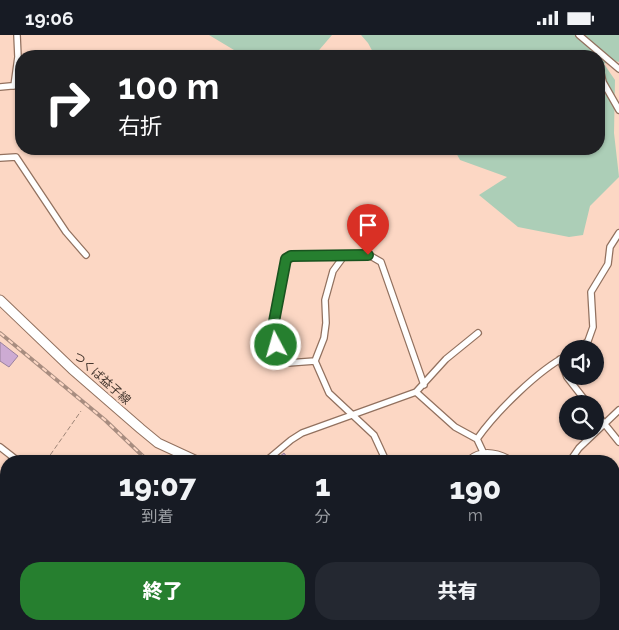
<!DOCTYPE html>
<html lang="ja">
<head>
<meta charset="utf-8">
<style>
	body { margin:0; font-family:Raleway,"Noto Sans JP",sans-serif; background:#242831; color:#f1f3f6; height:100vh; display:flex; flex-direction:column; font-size:19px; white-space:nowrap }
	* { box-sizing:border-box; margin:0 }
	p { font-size:16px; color:#9ea1a6 }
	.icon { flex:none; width:28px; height:28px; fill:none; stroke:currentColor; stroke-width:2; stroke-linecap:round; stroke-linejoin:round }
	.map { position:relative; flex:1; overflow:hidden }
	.side { position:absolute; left:0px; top:420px; width:620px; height:175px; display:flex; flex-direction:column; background:#171b24; border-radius:20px 20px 0 0; box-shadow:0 1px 4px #0004 }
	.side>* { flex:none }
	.hud { position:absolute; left:15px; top:15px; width:590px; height:105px; border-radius:20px; box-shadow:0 1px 4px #0004; background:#202124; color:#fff; overflow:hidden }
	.tools { position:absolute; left:559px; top:305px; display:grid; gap:10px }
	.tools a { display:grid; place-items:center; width:45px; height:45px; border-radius:50%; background:#171b24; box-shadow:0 1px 4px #0004; font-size:25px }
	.pin { position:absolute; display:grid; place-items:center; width:42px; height:42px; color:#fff; margin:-51px -21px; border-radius:50% 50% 50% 0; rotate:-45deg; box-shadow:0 0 5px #0007 }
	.pin .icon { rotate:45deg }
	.me { position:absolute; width:55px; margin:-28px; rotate:354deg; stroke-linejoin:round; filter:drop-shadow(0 0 4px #0008) }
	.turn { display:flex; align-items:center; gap:18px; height:105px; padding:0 20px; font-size:22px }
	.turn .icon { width:65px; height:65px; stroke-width:2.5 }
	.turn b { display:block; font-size:35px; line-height:42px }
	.eta { display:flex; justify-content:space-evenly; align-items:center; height:85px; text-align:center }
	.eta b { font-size:30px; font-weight:800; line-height:35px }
	.action { display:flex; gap:10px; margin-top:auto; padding:10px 20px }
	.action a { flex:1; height:58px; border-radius:20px; background:#267f2f; color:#fff; font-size:20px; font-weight:800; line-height:58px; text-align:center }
	.action a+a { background:#242831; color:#f1f3f6 }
	.status { display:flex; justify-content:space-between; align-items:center; height:35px; padding:0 25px; background:#171b24; direction:ltr }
	.status svg { height:14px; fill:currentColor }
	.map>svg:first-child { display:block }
	.green { fill:#acceb7 }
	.building { fill:#cdabd3; stroke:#9a829e }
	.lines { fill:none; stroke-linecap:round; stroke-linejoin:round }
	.street-casing { stroke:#92715f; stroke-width:8 }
	.secondary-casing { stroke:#92715f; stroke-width:10 }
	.primary-casing { stroke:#92715f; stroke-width:11 }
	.path { stroke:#9e8577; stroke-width:1; stroke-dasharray:5 2.5; stroke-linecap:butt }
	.street { stroke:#fff; stroke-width:5.5 }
	.secondary { stroke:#fff; stroke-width:8 }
	.primary { stroke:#fff; stroke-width:9 }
	.rail-casing { stroke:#a88d80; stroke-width:4 }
	.rail { stroke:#fcd7c4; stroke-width:2; stroke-dasharray:5.5; stroke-linecap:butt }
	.route-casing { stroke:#19531f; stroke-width:12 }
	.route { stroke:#267f2f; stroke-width:9 }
	.labels { text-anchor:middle; stroke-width:4.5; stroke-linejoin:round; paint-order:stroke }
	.street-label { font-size:12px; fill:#45372f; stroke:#fcd7c4 }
</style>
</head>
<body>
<div class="status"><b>19:06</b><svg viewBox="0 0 49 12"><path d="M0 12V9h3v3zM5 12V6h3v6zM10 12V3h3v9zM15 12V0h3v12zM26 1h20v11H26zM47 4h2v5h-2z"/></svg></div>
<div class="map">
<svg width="619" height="595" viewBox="0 0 619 595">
	<rect width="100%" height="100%" fill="#fcd7c4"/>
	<path class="green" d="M209,0h123l-18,21h-70z
		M361,0h258v27l-8,-2 -7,4 11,16 -1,53 5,44 -29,29 -7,29 -14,2 -51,-10 -39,-32 28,-18 -47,-17 -6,-11h145v-93h-224l-7,-13z"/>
	<path class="building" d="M0,307l18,14 -9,11 -9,-6z
		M284,418l6,8h-16z"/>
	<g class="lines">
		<defs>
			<path id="street" d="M579,0l40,34
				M599,29l4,18 16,28
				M14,51l4,-29 -1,-22
				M0,52l21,-2
				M0,123l16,-1 50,75 20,23
				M344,221l-11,15 -8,29 1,23 -2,15 -9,23 14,32 45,42 12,26
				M579,314l9,-8 5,-14 -2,-35 17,-28 2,-17 9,-14
				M560,324l7,18 21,27
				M315,326l-27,2 -12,-17 -4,-14 14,-73 5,-3 78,-1 12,7 43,123
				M416,357l39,35 22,12 7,15
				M595,377l24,30
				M477,404c19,-27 61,-69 91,-84
				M0,412l18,14
				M266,426l25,-21 11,-7 114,-41 30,-33 32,-26
				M570,426l9,-13 40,-38
				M76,595l4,-6"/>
			<path id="secondary" d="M429,589l10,6"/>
			<path id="primary" d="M0,265l72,69 69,60 17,14 39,18
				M470,426c12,-10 26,-7 39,0
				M614,469l5,1"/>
		</defs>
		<use href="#street" class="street-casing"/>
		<use href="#secondary" class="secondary-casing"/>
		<use href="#primary" class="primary-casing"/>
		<path class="path" d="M46,426l35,-50
			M0,493l6,-9
			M0,516l6,5
			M238,595l7,-6
			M461,595l4,-6"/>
		<use href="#street" class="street"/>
		<use href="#secondary" class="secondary"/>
		<use href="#primary" class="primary"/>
		<defs>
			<path id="rail" d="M0,298l105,87 43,41
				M220,589l1,6"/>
		</defs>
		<use href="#rail" class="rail-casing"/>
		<use href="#rail" class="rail"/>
	</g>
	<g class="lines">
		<defs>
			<path id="route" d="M276,310l-4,-13 14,-73 5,-3 77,-1"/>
		</defs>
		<use href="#route" class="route-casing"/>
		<use href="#route" class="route"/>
	</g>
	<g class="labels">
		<g class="street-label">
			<text transform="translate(102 343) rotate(42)" y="4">つくば益子線</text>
		</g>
	</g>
</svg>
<div class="tools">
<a><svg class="icon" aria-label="sound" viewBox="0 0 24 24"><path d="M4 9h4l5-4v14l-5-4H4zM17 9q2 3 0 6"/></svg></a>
<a><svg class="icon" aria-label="search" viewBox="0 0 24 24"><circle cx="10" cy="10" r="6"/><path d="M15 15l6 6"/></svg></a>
</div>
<div class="pin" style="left:368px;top:220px;background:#d93025"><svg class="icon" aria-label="arrive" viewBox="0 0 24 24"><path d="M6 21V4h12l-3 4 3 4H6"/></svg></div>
<svg class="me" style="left:276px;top:310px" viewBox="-20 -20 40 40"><circle r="17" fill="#267f2f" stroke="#fff" stroke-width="3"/><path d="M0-11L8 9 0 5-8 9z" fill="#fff"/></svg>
<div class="hud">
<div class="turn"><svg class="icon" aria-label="right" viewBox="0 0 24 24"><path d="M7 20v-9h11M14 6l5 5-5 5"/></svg><div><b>100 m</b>右折</div></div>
</div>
<section class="side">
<div class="eta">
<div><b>19:07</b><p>到着</p></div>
<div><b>1</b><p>分</p></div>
<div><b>190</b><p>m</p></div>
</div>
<div class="action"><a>終了</a><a>共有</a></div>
</section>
</div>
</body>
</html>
